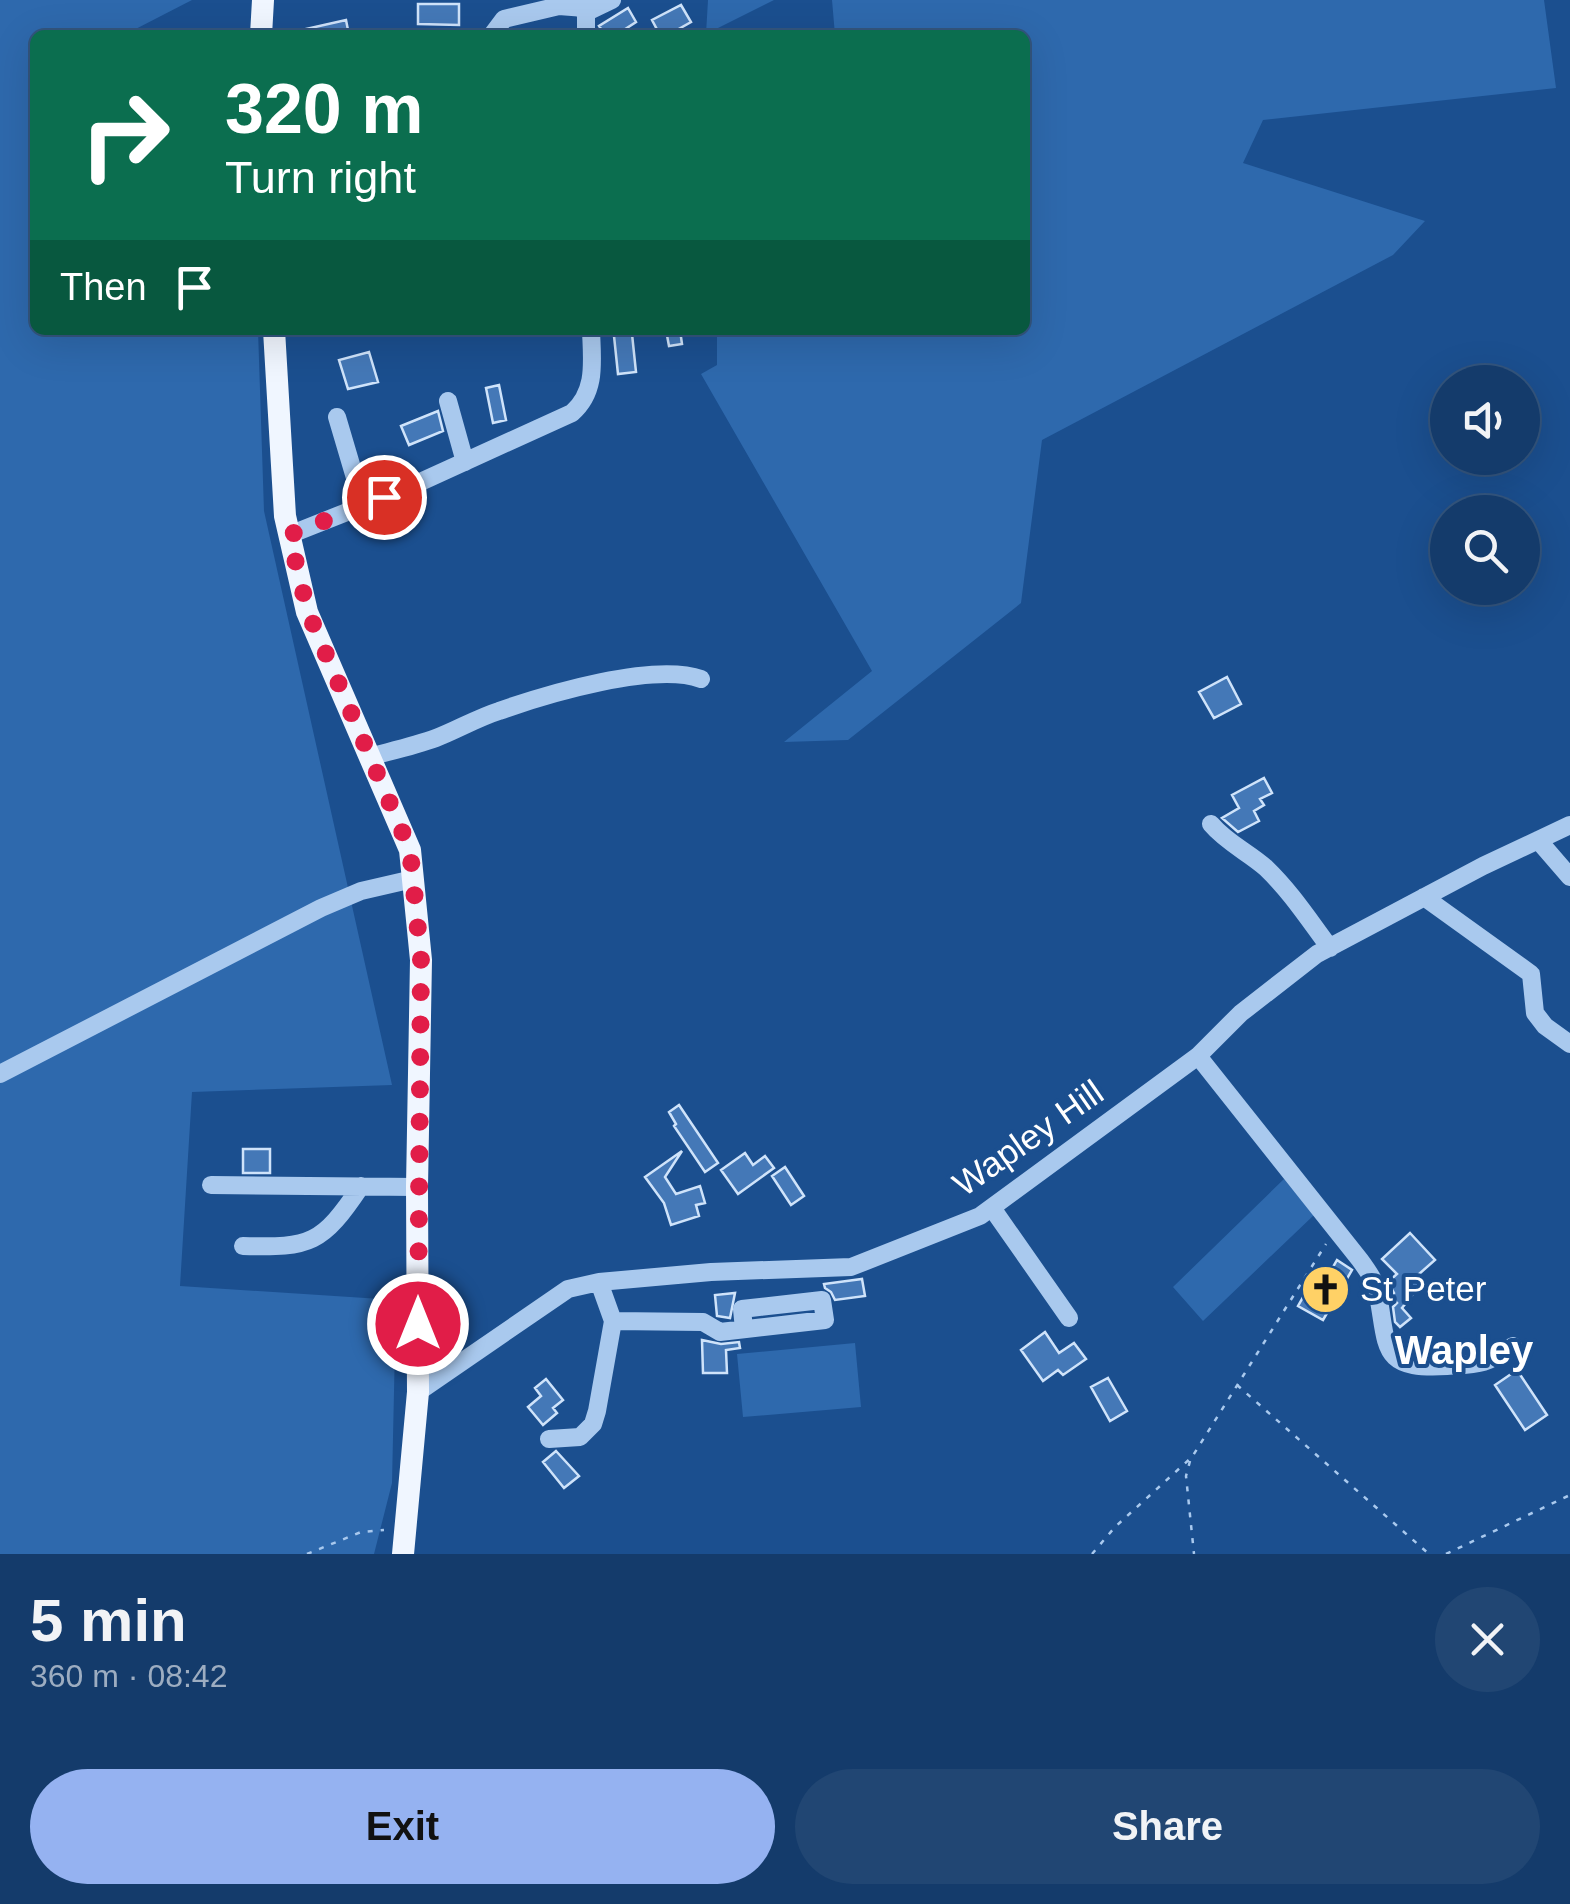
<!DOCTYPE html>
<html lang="en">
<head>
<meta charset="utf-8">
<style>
	body { margin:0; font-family:Arial,sans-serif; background:#214673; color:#f1f3f6; height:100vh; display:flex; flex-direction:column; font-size:38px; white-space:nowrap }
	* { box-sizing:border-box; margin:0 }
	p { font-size:32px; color:#9dadc1 }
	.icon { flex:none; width:55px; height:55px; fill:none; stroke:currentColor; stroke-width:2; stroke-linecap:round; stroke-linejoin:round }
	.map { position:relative; height:1554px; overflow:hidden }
	.panel { display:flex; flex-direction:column; background:#143b6b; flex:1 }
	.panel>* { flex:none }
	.guide { position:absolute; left:30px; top:30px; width:1000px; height:305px; border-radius:15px; box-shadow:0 10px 40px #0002,0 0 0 2px #33557e; background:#0b6e4f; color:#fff; overflow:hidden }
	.tools { position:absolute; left:1430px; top:365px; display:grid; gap:20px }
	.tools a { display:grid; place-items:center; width:110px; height:110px; border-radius:50%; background:#143b6b; box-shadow:0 10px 40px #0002,0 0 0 2px #33557e; font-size:50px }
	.pin { position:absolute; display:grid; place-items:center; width:85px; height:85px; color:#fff; margin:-42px; border:5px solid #fff; border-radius:50%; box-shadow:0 2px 10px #0007 }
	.me { position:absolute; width:110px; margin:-55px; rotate:0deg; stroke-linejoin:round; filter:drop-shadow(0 0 8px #0008) }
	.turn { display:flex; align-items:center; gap:35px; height:210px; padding:0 30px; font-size:45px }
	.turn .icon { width:130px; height:130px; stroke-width:2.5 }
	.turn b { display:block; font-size:70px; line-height:85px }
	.then { display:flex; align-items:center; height:95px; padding:0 30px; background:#0003; gap:20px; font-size:38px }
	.round { display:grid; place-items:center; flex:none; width:105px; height:105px; border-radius:52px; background:#214673 }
	.summary { display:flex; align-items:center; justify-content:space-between; height:170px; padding:0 30px }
	h1 { font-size:60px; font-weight:700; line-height:75px }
	.action { display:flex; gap:20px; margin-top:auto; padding:20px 30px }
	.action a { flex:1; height:115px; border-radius:60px; background:#95b2f1; color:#111; font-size:40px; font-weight:700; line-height:115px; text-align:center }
	.action a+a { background:#214673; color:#f1f3f6 }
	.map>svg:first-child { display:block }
	.green { fill:#2e69ad }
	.building { fill:#4478b7; stroke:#cfe3fa; stroke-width:2.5 }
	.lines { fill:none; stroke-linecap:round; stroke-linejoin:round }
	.path { stroke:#a9c9ee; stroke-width:2.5; stroke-dasharray:5 8; stroke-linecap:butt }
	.minor { stroke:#a9c9ee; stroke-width:18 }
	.major { stroke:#f0f6ff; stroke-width:22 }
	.route { stroke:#e11d48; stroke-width:18; stroke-dasharray:0 32.4 }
	.labels { text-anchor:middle; stroke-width:8; stroke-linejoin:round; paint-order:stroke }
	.street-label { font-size:35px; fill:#fff; stroke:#1b4f8f }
	.poi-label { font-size:35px; fill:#fff; stroke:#1b4f8f; text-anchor:start }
	.quarter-label { font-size:40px; font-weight:bold; fill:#fff; stroke:#1b4f8f }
</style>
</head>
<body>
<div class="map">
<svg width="1570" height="1554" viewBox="0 0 1570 1554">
	<rect width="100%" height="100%" fill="#1b4f8f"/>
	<path class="green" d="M0,0h192l-68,35h-89v295h223l6,181 128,574 -200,7 -12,194 216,14 -4,183 -18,71h-374z
		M708,0h66l-68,34z
		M832,0h712l12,88 -293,32 -20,43 182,58 -32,34 -351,185 -21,163 -173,137 -64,2 88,-71 -171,-297 16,-9v-35h308v-295h-190z
		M1284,1179l30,36 -111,106 -30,-34z
		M855,1343l6,64 -118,10 -6,-63z"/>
	<path class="building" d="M418,4h41v21l-41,-1z
		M681,5l10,17 -23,13h-8l-8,-15z
		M628,8l8,14 -20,13h-11l-6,-9z
		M346,20l3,15h-43v-6z
		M666,330h14l2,14 -13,2z
		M632,334l4,38 -18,2 -4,-38z
		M369,352l9,30 -30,7 -9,-29z
		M499,385l7,35 -13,3 -7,-35z
		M438,411l5,20 -34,14 -8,-19z
		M1227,677l14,27 -27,14 -15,-26z
		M1264,778l8,15 -12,6 4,6 -10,6 5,10 -21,11 -16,-14 17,-10 -7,-13z
		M679,1105l39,58 -13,9 -31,-46 2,-2 -7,-12z
		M243,1149h27v24h-27z
		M682,1151l-17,26 11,17 24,-8 5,17 -9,2 3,11 -28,9 -7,-22 -19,-26z
		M745,1153l8,12 12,-9 9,12 -36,26 -17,-24z
		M785,1167l19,29 -13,9 -19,-29z
		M1410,1233l25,27 -16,14 2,10 -19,24 9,10 -11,9 -5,-5 -2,-15 4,-4 -6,-7 3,-3 -6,-11 9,-8 -15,-15z
		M1337,1260l15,10 -29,50 -25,-14 21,-37 10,5z
		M862,1279l3,17 -30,4 -4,-8 -6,-4 -1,-4z
		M735,1293l-5,25 -13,-2 -2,-21z
		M1045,1332l14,21 15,-10 12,16 -23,16 -5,-5 -15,11 -22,-31z
		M702,1340l19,4 18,-2 1,6 -14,2 1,23h-24z
		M1517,1370l30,45 -22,15 -30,-45z
		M1108,1378l19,33 -17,10 -19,-34z
		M546,1379l17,21 -10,8 4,5 -14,12 -15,-18 13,-11 -6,-8z
		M556,1451l23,25 -15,12 -21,-26z"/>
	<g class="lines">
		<path class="path" d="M1237,1385l192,169
			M1190,1461l-4,15 8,78
			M307,1554l54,-22 23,-2
			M1092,1554l23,-27 77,-70 134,-213
			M1446,1554l124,-59"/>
		<path class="minor" d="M585,13l27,-13
			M492,35l12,-16 55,-13 26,2
			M586,35v-35
			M448,401l17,61
			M337,417l26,88
			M289,535l116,-46 167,-76c25,-22 20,-52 19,-83
			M369,757c22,-6 45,-11 67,-19 21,-8 41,-20 63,-27 48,-17 155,-49 202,-32
			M1211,824c16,19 37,28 55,44 25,24 43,52 64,80
			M1538,840l32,37
			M1424,897l107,77 4,39 10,13 25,18
			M1198,1056l162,204c8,11 16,22 18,35 10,54 2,75 69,71 33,-2 38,-1 66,-20
			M0,1074l321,-166 40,-17 52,-12
			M211,1185l206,2
			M992,1208l77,110
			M243,1246c68,2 79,-2 118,-60
			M613,1321l90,1 17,10 105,-12 -3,-20 -80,9 2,20
			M418,1392l150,-103 31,-7 112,-10 140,-5 129,-51 218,-160 43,-43 76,-59 166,-88 87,-41
			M549,1439l31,-2 13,-13 4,-13 16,-90 -14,-39"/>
		<path class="major" d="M261,35l2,-35
			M274,330l11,186 22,96 103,238 11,110 -4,227 1,205 -15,162"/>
	</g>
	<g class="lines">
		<path class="route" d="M384,497l-95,38 19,77 102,238 11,110 -3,364"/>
	</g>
	<defs>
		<symbol id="church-disc" viewBox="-11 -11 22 22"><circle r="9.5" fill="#ffd166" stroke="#1b4f8f"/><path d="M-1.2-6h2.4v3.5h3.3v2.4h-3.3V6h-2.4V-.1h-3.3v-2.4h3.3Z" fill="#111"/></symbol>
	</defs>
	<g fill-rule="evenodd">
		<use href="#church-disc" x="1298" y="1262" width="55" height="55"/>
	</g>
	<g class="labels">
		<g class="street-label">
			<text transform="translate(1028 1138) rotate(-35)" y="12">Wapley Hill</text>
		</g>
		<g class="poi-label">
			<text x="1360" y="1301">St Peter</text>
		</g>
		<g class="quarter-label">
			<text x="1464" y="1364">Wapley</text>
		</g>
	</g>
</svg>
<div class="tools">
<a><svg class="icon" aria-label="sound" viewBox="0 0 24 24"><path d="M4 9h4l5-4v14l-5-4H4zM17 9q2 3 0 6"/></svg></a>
<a><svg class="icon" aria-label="search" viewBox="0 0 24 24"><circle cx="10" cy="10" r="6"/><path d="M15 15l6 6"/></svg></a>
</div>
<div class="pin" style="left:384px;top:497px;background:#d93025"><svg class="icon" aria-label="arrive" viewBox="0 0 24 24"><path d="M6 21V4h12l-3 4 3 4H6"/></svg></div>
<svg class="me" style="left:418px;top:1324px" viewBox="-20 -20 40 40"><circle r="17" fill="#e11d48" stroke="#fff" stroke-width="3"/><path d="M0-11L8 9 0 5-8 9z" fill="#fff"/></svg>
<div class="guide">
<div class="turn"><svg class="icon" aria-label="right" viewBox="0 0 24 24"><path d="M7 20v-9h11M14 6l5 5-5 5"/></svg><div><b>320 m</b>Turn right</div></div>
<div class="then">Then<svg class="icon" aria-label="arrive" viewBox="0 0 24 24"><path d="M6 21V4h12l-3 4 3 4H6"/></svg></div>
</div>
</div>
<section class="panel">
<div class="summary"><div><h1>5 min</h1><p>360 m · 08:42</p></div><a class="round"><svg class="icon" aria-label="close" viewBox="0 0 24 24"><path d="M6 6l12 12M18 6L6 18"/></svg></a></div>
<div class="action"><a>Exit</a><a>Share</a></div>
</section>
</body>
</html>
